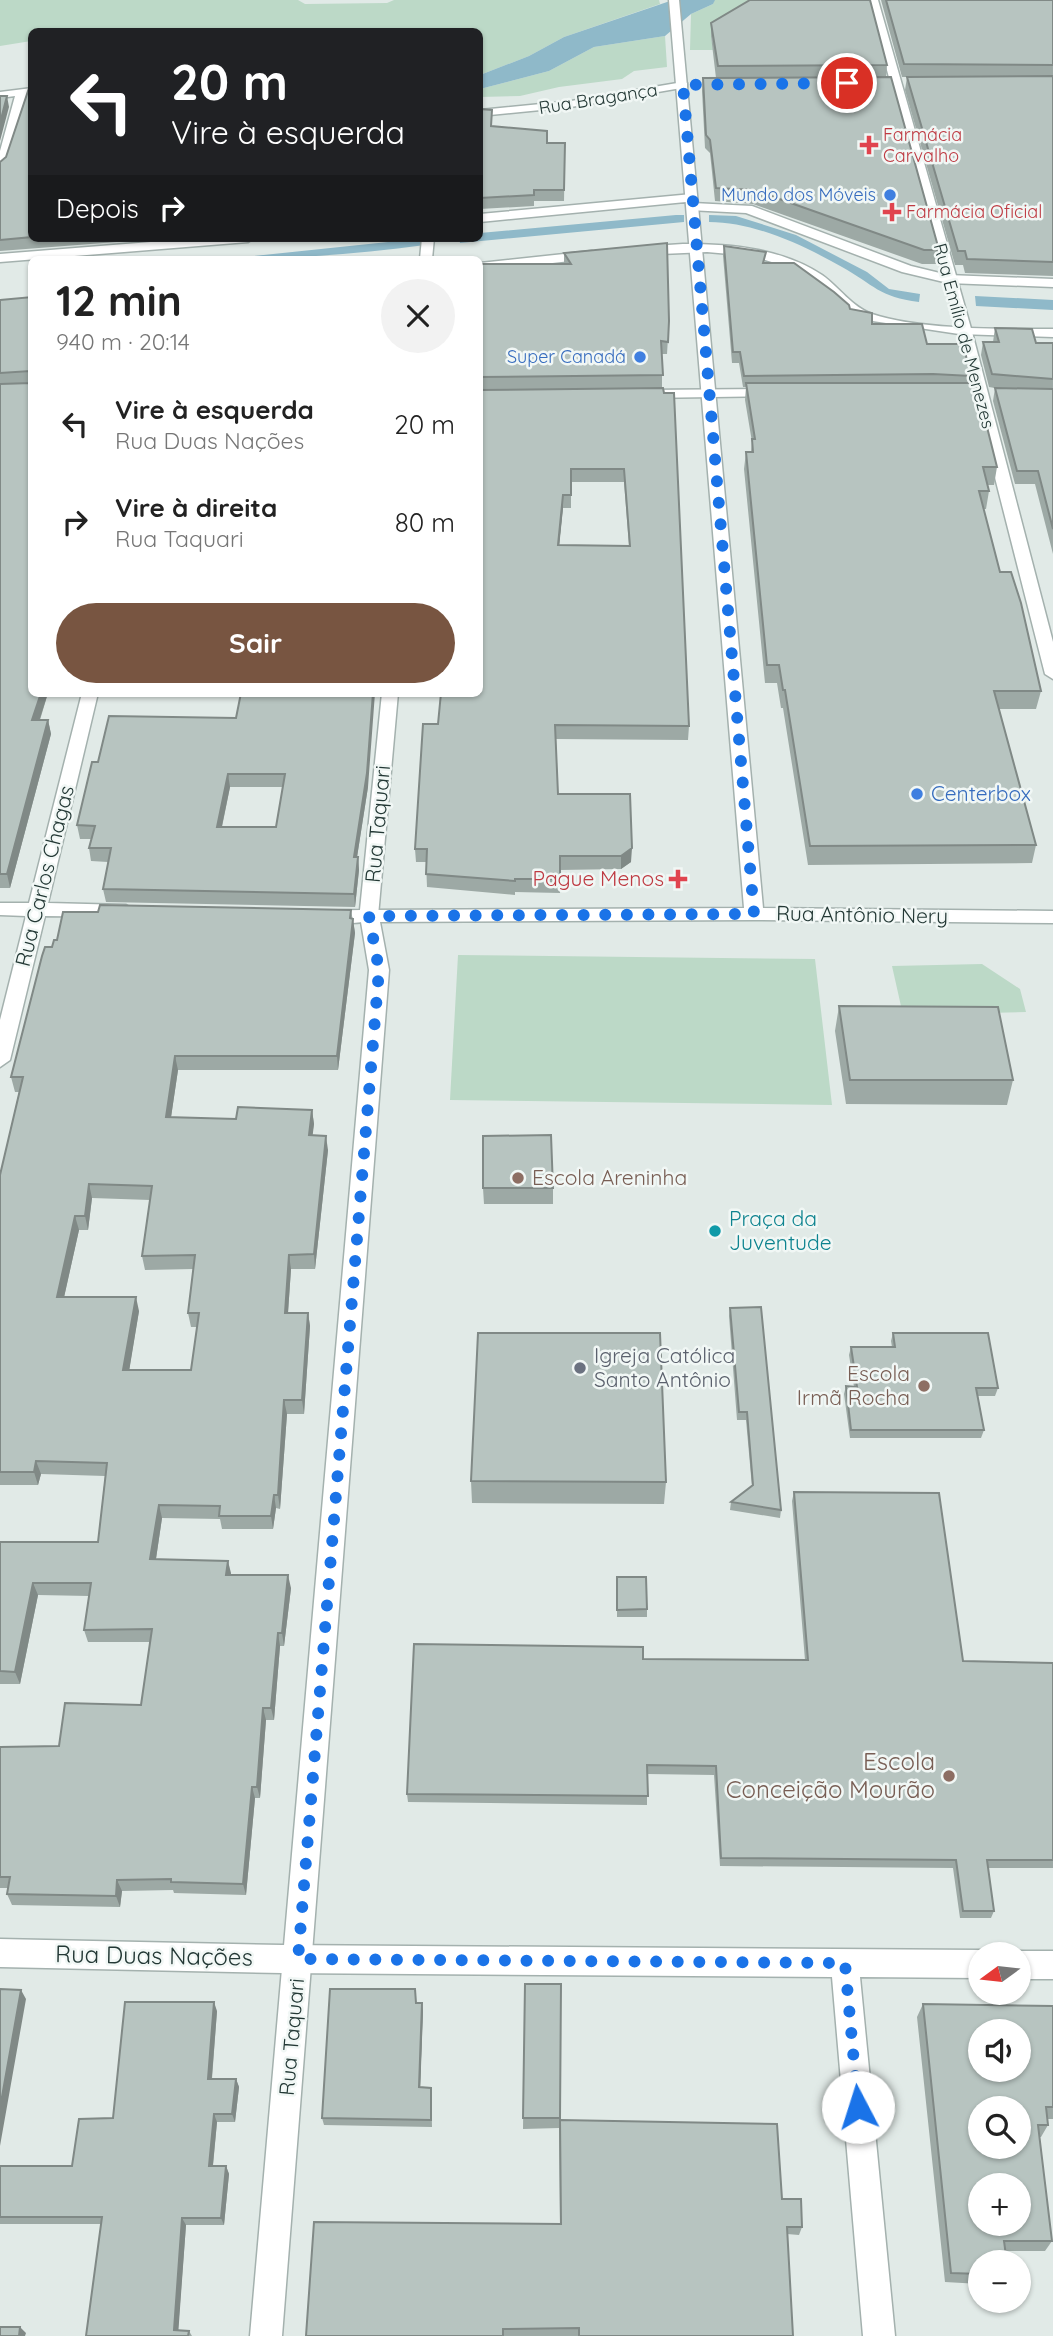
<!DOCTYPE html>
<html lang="pt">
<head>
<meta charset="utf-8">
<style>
	body { margin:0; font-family:Quicksand,sans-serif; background:#f2f2f2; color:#222; height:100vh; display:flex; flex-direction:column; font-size:26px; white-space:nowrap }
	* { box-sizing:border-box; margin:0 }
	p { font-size:23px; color:#767676 }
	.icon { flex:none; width:38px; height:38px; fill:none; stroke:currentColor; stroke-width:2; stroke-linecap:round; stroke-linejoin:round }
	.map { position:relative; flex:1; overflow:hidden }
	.drawer { position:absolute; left:28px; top:256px; width:455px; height:441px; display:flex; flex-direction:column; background:#fff; border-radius:10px; box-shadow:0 2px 5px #0004 }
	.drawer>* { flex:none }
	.banner { position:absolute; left:28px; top:28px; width:455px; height:214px; border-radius:10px; box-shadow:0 2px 5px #0004; background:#202124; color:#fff; overflow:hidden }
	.needle { width:46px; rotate:255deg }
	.fabs { position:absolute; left:968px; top:1942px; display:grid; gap:14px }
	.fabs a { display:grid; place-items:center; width:63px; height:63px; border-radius:50%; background:#fff; box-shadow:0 2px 5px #0004; font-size:35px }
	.pin { position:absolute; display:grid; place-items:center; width:60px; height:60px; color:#fff; margin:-30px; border:4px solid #fff; border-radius:50%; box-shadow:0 2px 7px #0007 }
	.me { position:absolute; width:77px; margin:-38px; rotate:355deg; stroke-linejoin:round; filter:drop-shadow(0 0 5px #0008) }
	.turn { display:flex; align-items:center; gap:24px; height:147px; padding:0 28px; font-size:32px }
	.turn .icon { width:91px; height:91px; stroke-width:2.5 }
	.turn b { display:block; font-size:49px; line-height:60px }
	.then { display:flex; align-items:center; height:66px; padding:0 28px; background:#0003; gap:14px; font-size:26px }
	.round { display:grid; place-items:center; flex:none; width:74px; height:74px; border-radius:37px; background:#f2f2f2 }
	.head { display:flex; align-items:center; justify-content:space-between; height:119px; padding:0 28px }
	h1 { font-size:42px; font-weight:700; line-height:52px }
	.primary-button { display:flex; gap:14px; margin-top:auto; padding:14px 28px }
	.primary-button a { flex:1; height:80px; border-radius:42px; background:#785541; color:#fff; font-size:28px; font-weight:700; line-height:80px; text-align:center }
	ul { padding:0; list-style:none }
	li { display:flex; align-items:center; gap:21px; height:98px; padding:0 28px }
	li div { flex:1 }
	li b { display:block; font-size:26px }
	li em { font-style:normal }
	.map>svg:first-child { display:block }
	.green { fill:#bcd9c7 }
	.water { fill:#8fb9c9 }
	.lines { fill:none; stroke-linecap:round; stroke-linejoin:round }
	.minor-casing { stroke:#a4b1ae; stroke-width:3 }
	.tertiary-casing { stroke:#a4b1ae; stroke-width:3 }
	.minor { fill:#fff; fill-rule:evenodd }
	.tertiary { fill:#fff; fill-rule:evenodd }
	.wall { fill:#9da9a5; fill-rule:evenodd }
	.shaded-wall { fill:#808986 }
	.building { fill:#b7c4c0; stroke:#808986; stroke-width:2; fill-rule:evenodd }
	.route { stroke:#1a73e8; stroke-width:12; stroke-dasharray:0 21.6 }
	.health-dot { fill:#e0444e; stroke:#f1f7f5; stroke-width:2.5 }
	.shop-dot { fill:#3f7fe0; stroke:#f1f7f5; stroke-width:2.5 }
	.education-dot { fill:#8d6e63; stroke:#f1f7f5; stroke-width:2.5 }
	.culture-dot { fill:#0f9aa8; stroke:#f1f7f5; stroke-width:2.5 }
	.worship-dot { fill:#6b7280; stroke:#f1f7f5; stroke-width:2.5 }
	.labels { text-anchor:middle; stroke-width:5; stroke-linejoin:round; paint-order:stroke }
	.far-street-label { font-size:18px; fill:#233835; stroke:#f1f7f5 }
	.far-health-label { font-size:18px; fill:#be3a42; stroke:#f1f7f5; text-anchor:start }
	.far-shop-label { font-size:18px; fill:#366cbe; stroke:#f1f7f5; text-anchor:end }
	.shop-label { font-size:21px; fill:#366cbe; stroke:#f1f7f5; text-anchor:start }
	.street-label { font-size:21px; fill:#233835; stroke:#f1f7f5 }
	.health-label { font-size:21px; fill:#be3a42; stroke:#f1f7f5; text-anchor:end }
	.education-label { font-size:21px; fill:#785e54; stroke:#f1f7f5; text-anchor:start }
	.culture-label { font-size:21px; fill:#0d838f; stroke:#f1f7f5; text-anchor:start }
	.worship-label { font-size:21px; fill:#5b616d; stroke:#f1f7f5; text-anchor:start }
	.near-education-label { font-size:24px; fill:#785e54; stroke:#f1f7f5; text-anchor:end }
	.near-street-label { font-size:24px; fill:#233835; stroke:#f1f7f5 }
</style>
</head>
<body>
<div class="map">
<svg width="1053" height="2336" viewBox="0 0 1053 2336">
	<rect width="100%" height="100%" fill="#e1eae7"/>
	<path class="green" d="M0,0h298l7,4 82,-1 7,-3h265l1,4 -96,33 -35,19 -49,19v-43h-448l-1,9 -31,5z
		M714,0h53l-56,37 2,13h-23l1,-36 22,-10z
		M665,36l2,31 -33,4 -12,8 -63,8 -39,9 -40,1v-8l69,-18 45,-24z
		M458,955l357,4 17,146 -382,-5z
		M982,964l38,25 6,23 -123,3 -11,-49z"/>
	<path class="water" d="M673,0h42l-2,4 -22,10 -26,22 -71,11 -45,24 -69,18v-14l49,-19 35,-19z
		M676,215h8v7l-224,21 -1,-5h21v-5z
		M709,215l27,1 60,19 71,37 22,17 31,5 -1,8c-40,-5 -45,-17 -77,-35 -39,-22 -88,-45 -133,-45z
		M426,238l-1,7c-67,9 -134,14 -201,14z
		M975,296l78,4v10l-77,-4z"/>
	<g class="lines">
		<defs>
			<path id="minor" d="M683,82l4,1v4l-116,20 -91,9v-6l91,-9z
				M32,88l-26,79 -6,4v-20l15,-55 -15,2v-6z
				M692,194l4,1v6l-216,21v-8z
				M693,203l59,3 159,60 37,9 105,4v8l-105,-4 -46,-11 -156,-59 -57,-3 -2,-3z
				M201,238h53l-6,4 -248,20v-8z
				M422,238h12l-2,21h-12z
				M683,244c48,0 98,4 139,31 17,12 30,32 50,39 48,16 130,15 181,15v8l-94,-3 -93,-14 -19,-9 -36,-31 -20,-12 -39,-12 -45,-4 -69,3 -6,-4 6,-4z
				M592,251l6,4 -1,3 -117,13v-8z
				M771,389l7,4 -2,3 -130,2 -7,-4 7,-4z
				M82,693h16l-50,210 78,2 9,6 -9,6 -81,-1 -35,144 -10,7v-47l26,-104 -26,-1v-12h29z
				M382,693h16l-20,223c-7,10 -57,9 -64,-1l2,-4 44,-1z
				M0,1939l282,6 698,5 10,5h-10v23l-120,-1 35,359h-32l-31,-359 -550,-4 -282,-6z
				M1018,1951h35v28h-35v-24h-9z"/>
			<path id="tertiary" d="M669,0h10l84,908 290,3v12l-299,-3 -374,2 9,48 -107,1366h-32l119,-1366 -9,-54 9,-6 375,-2z
				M868,0h10l94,332 81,310v37l-8,-5 -87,-342z"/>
		</defs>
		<use href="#minor" class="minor-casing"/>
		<use href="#tertiary" class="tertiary-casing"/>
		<use href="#minor" class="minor"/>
		<use href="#tertiary" class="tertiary"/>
	</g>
	<path class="wall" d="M881,0h172v276l-88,-3 -2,-8h-8l-50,-175 2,-13h-5z
		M711,23l176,42 -1,12 53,173 -2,14h-15l-169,-60 -38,-3 -5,-48 -5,-5 -3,-57 1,-13h13l-5,-42z
		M31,82l1,156h136l-168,13v-89l6,-5z
		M480,109l12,17 55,17h18l-1,58h-30v5l-54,3z
		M724,246l41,17 85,46 22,15 99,52 -1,7 27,84 -3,18h-7l2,6 -3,18h-3l17,63 41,119 -5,18h-37l37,136 -4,18 -224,2 -25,-157h-2l-4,-25h-12l-21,-214 2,-17h5l1,-10 -7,-42 1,-13h-3l-4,-24h-7l-9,-107z
		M564,253l105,68 -2,33h-5v34h1l26,338 -1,14 -132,-1 2,55 73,68 -10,7 -61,1v23l-45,-1v3l-88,-8 -1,-25h-10l-1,-13 23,-125 42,-460h84zM571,482h53l5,64 -70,-1 4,-37h8z
		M32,297v396h16l-8,27h8l3,14 -41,154h-10v-588z
		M995,328l41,15h17v211l-18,-70h-20l-22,-83 2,-13 -6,-1 -8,-32 2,-13h10z
		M236,718l132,69 -11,70h1l1,13 -4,37 -249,-5 -3,-13 5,-27 -17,-1 -2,-13 2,-9h-11l-3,-14 21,-63zM230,787h53l-7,40h-54z
		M351,910l4,23 -17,137h-160l-7,47 65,2 76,-9 2,14 -2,11 16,15 -13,119h-24l-3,44h20l2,13 -6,88h-17l-7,95 -4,-1 -3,21h-51l-2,-10 -58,-1 -6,41 75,14 -1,2 61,13 -7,58h-4l-6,74h-8l-6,78h-5l-9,97 -72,-2 -1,-3 -51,1 -2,16 -108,-2 -5,-11 1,-6h-8v-141l59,-1 82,-41 9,-63h-62l-4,-12 5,-34 -51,-1 -18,89h-20v-142h98l7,-66 -64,-2 -3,11h-38v-310l19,-83h-4l-4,-15 41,-130zM92,1198l58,2 -8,56 3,14 48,-1 -5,44 3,14h6l-6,43h-62l10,-59 -75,-14 15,-67h9z
		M839,1006l174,74 -6,25 -161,-1 -11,-73z
		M483,1188h70v16h-69z
		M730,1308l51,202 -1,8 -50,-8 1,-8 21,-15 -6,-67h-9l-8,-104z
		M893,1333l105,55 -3,8h-17l6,34 -3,8h-131l-6,-44 2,-8 8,1 -5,-32 2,-8h41l-1,-6z
		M471,1481l195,1 -2,22 -192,-1z
		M794,1492l169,169 90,2v205h-65l6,43 -3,7h-31l-7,-50 -233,-2 -6,-91 -67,-1v31l-239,-3 -1,-8 236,-135 162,1 -13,-159z
		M617,1577l30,32v8h-30z
		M525,1984h36l-1,136 222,79 20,28 -3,8 -12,-1 6,102h-487l254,-112 -1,-96 -36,1z
		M416,1997v6h6l1,8 -3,76 11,1 1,39 -108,-2 -2,-7z
		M923,2004l130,2v113h-6l1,6 -7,12h-2l13,104 -7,10h-39l-26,12v21l-35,-2 -28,-265z
		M217,2011l-5,68h24l3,8 -4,35h-18l-4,44h13l3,8 -5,51h-38l-8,105 11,1 3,5h-106l15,-112h-101v-58h72l41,-48z"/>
	<path class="shaded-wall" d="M7,96l2,11 -9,34v-18z
		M563,495v13l-5,50v-13z
		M41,693h7l-13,41 -3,-14z
		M373,693h2l-7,94 -13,83 -1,-13z
		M48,720l3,14 -41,154 -3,-14z
		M228,774l2,13 -11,53 -2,-13z
		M632,848l-1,14 -10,7v-13z
		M358,857l1,13 -4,37 -1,-13z
		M353,919l2,14 -17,137 -1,-14z
		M175,1056l3,14 -9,61 -3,-14z
		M312,1110l2,14 -3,25 -2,-14z
		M326,1136l2,14 -13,119 -1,-15z
		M89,1184l3,14 -4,32 -3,-14z
		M75,1216l4,14 -18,81 -4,-14z
		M289,1255l2,14 -4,58 -2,-14z
		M136,1297l3,14 -12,73 -4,-14z
		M308,1313l2,13 -6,88 -2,-14z
		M284,1400l3,14 -7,95 -2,-14z
		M36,1461l5,13 -3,11 -4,-13z
		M274,1495l2,13 -3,21 -2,-13z
		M159,1505l3,13 -8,54 -4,-13z
		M228,1561l3,12 -2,15 -3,-13z
		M288,1575l3,13 -7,58 -2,-13z
		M33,1583l5,12 -18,89 -5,-12z
		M278,1633l2,13 -6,74 -3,-12z
		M263,1708l3,12 -6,78 -3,-11z
		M252,1787l3,11 -9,97 -3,-11z
		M117,1880l5,11 -2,16 -4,-11z
		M21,1990l5,9 -26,147v-38z
		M214,2002l3,9 -6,77 -3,-9z
		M422,2003l1,8 -3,84 -1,-8z
		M236,2079l3,8 -4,35 -3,-8z
		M214,2114l3,8 -5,52 -3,-8z
		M226,2166l3,8 -5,51 -3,-7z
		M182,2218l4,7 -8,111 -4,-6z
		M20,2327l6,6 -1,3h-6z"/>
	<path class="building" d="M750,0h120l17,65 -169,1 -7,-43z
		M886,0h167v65l-149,-1z
		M1053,76v186l-86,-3 -2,-8h-7l-51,-174z
		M891,77l48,173h-15l-170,-60 -38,-2 -6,-48 -4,-5 -3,-57z
		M31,82l1,155 -32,3v-78l6,-5z
		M0,96h7l-7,27z
		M480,109l12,1 -1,16 56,5v12h18l-1,47h-30v5l-54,3z
		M667,243l2,78 -1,21 -7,-1 2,34 -183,2v-113h91l-7,-11z
		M724,246l42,6 -3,11h31l40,29 15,13 1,4 22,4v11h50l5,20h36l8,32 -38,-2 -189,2 -4,-24h-7z
		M32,297v396h9l-9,27h16l-41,154h-7v-490l31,-1 -1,-12 -30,2v-73z
		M995,328l37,1 4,14h17v36l-61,-5 -9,-32h16z
		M746,383h230l21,84h-14l6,24h-10l21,81h11l10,31 20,88h-47l42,154 -226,1 -25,-156h-2l-4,-25h-12l-21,-213h7l-1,-13h3z
		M663,388l1,5h10l15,333 -134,-1 3,69h72l2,54 -11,8h-61v23h-45v2l-89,-7 1,-25h-12l8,-125h15l3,-31h39v-304v1zM571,469h53l6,77 -72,-1 5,-50h8z
		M995,388l58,1v140l-15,-58h-21z
		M241,693h132l-6,80 -13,84h4l-4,37 -251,-5 8,-41h-22l6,-22 -18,-1 15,-63h6l11,-46 127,2zM228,774h57l-9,53h-59z
		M100,905l251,5 -1,8 3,1 -16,137h-162l-9,61 70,2 2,-12 74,3 -3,25 17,1 -12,118 -25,1 -4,58h23l-6,87h-18l-6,95h-4l-3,21h-52l1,-10 -61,-1 -9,54 78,2 -2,14h62l-6,58h-4l-7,75h-8l-6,79h-5l-9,97 -72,-2v-3l-54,1 -1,16 -109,-2 3,-17h-10v-130l59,-1 6,-43 76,2 11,-76 -68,1 7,-47h-58l-18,89 -15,-1v-129h98l9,-79 -71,-2 -2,11h-34v-297l23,-98h-12l31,-121 3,-9h7l2,-7h3l6,-28h35zM89,1184l63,2 -10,70 53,-1 -7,58h11l-8,57h-68l13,-73h-79l18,-81h10z
		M839,1006l159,1 15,73h-163z
		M551,1135l2,53h-70v-52z
		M761,1307l20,203 -50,-8 22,-17 -6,-73h-8l-9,-104z
		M478,1333h182l6,149 -195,-1z
		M893,1333h95l10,55h-22l8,42h-133l-5,-44 11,1 -6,-40h44z
		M794,1492l145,1 24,168 90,2v197h-66l7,51h-31l-7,-51 -235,-2 -5,-92 -69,-1 1,31 -241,-2 7,-150 229,3v12l165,1z
		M617,1577h29l1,32 -30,1z
		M525,1984h36l-1,134h-37z
		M0,1989l21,1 -21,118z
		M330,1989h85l1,14h6l-3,84 12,1v32l-109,-2z
		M125,2002h89l-6,77h28l-4,35h-18l-5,52h17l-5,52h-39l-8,112 15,1 -1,5h-102l16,-119h-102v-51h72l7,-47 34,-1z
		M923,2004l130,2v101h-7l2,18h-10l14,116h-48l3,22h-27v11l-29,-1zM980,2032h38v38h-38zM980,2109h38v38h-38zM980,2186h38v38h-38z
		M560,2120l217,4 5,75h19l1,28h-15l6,109h-214v-8l-76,1v7h-197l8,-114 247,2z
		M0,2327h20l-1,9h-19z"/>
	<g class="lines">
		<path class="route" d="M847,83l-164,2 71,829 -385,2 10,54 -81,989 547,4 13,144"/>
	</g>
	<g class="health-dot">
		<path d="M865.5 134.5h7v7h7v7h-7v7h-7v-7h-7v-7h7z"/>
		<path d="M888.5 201.5h7v7h7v7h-7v7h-7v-7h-7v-7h7z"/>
		<path d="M674.5 868.5h7v7h7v7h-7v7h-7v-7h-7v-7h7z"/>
	</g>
	<g class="shop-dot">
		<circle cx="890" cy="195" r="7"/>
		<circle cx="640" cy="357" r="7"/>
		<circle cx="917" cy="794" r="7"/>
	</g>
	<g class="education-dot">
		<circle cx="518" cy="1178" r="7"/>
		<circle cx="924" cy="1386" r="7"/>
		<circle cx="949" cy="1776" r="7"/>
	</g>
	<circle class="culture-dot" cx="715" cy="1231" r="7"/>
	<circle class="worship-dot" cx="580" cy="1368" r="7"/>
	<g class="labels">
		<g class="far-street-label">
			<text transform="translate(598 99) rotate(-9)" y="6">Rua Bragança</text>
			<text transform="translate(964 336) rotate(75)" y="6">Rua Emílio de Menezes</text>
		</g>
		<g class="far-health-label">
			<text x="883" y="141">Farmácia<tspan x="883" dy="21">Carvalho</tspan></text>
			<text x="906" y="218">Farmácia Oficial</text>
		</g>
		<g class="far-shop-label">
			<text x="876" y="201">Mundo dos Móveis</text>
			<text x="626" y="363">Super Canadá</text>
		</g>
		<g class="shop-label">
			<text x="931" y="801">Centerbox</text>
		</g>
		<g class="street-label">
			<text transform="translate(378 824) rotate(-85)" y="7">Rua Taquari</text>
			<text transform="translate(45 876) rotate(-76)" y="7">Rua Carlos Chagas</text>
			<text transform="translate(862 915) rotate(1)" y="7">Rua Antônio Nery</text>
			<text transform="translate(292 2037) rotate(-85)" y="7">Rua Taquari</text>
		</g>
		<g class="health-label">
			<text x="664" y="886">Pague Menos</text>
		</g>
		<g class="education-label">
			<text x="532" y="1185">Escola Areninha</text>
			<text x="910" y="1381" text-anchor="end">Escola<tspan x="910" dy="24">Irmã Rocha</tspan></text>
		</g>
		<g class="culture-label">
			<text x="729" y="1226">Praça da<tspan x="729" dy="24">Juventude</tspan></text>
		</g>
		<g class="worship-label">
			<text x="594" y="1363">Igreja Católica<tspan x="594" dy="24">Santo Antônio</tspan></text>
		</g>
		<g class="near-education-label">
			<text x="935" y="1770">Escola<tspan x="935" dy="28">Conceição Mourão</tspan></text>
		</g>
		<g class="near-street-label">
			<text transform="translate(154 1956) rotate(1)" y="8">Rua Duas Nações</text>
		</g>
	</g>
</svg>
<div class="fabs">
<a><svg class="needle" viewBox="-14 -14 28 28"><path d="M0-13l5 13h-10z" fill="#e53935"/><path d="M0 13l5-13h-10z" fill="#767676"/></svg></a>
<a><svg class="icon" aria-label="sound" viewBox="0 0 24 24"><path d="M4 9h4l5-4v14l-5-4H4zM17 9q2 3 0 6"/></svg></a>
<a><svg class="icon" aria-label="search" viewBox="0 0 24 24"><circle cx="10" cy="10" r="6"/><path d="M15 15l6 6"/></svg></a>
<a>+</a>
<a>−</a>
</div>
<div class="pin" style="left:847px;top:83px;background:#d93025"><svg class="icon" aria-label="arrive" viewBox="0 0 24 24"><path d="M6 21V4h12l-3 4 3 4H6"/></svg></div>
<svg class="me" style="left:858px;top:2107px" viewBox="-20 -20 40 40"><circle r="19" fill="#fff"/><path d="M0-13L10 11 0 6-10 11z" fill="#1a73e8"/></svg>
<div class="banner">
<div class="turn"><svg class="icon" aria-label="left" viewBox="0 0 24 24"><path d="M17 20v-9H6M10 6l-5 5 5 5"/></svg><div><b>20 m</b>Vire à esquerda</div></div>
<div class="then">Depois<svg class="icon" aria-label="right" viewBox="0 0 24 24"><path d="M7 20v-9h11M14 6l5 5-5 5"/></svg></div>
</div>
<section class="drawer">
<div class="head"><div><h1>12 min</h1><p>940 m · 20:14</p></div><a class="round"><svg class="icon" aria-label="close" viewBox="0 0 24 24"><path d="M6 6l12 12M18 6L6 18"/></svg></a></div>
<ul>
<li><svg class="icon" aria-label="left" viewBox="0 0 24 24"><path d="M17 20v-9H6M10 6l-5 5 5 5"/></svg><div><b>Vire à esquerda</b><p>Rua Duas Nações</p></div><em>20 m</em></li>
<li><svg class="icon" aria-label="right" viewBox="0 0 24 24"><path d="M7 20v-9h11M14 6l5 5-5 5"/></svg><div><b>Vire à direita</b><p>Rua Taquari</p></div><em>80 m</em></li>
</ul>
<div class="primary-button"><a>Sair</a></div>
</section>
</div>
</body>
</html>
